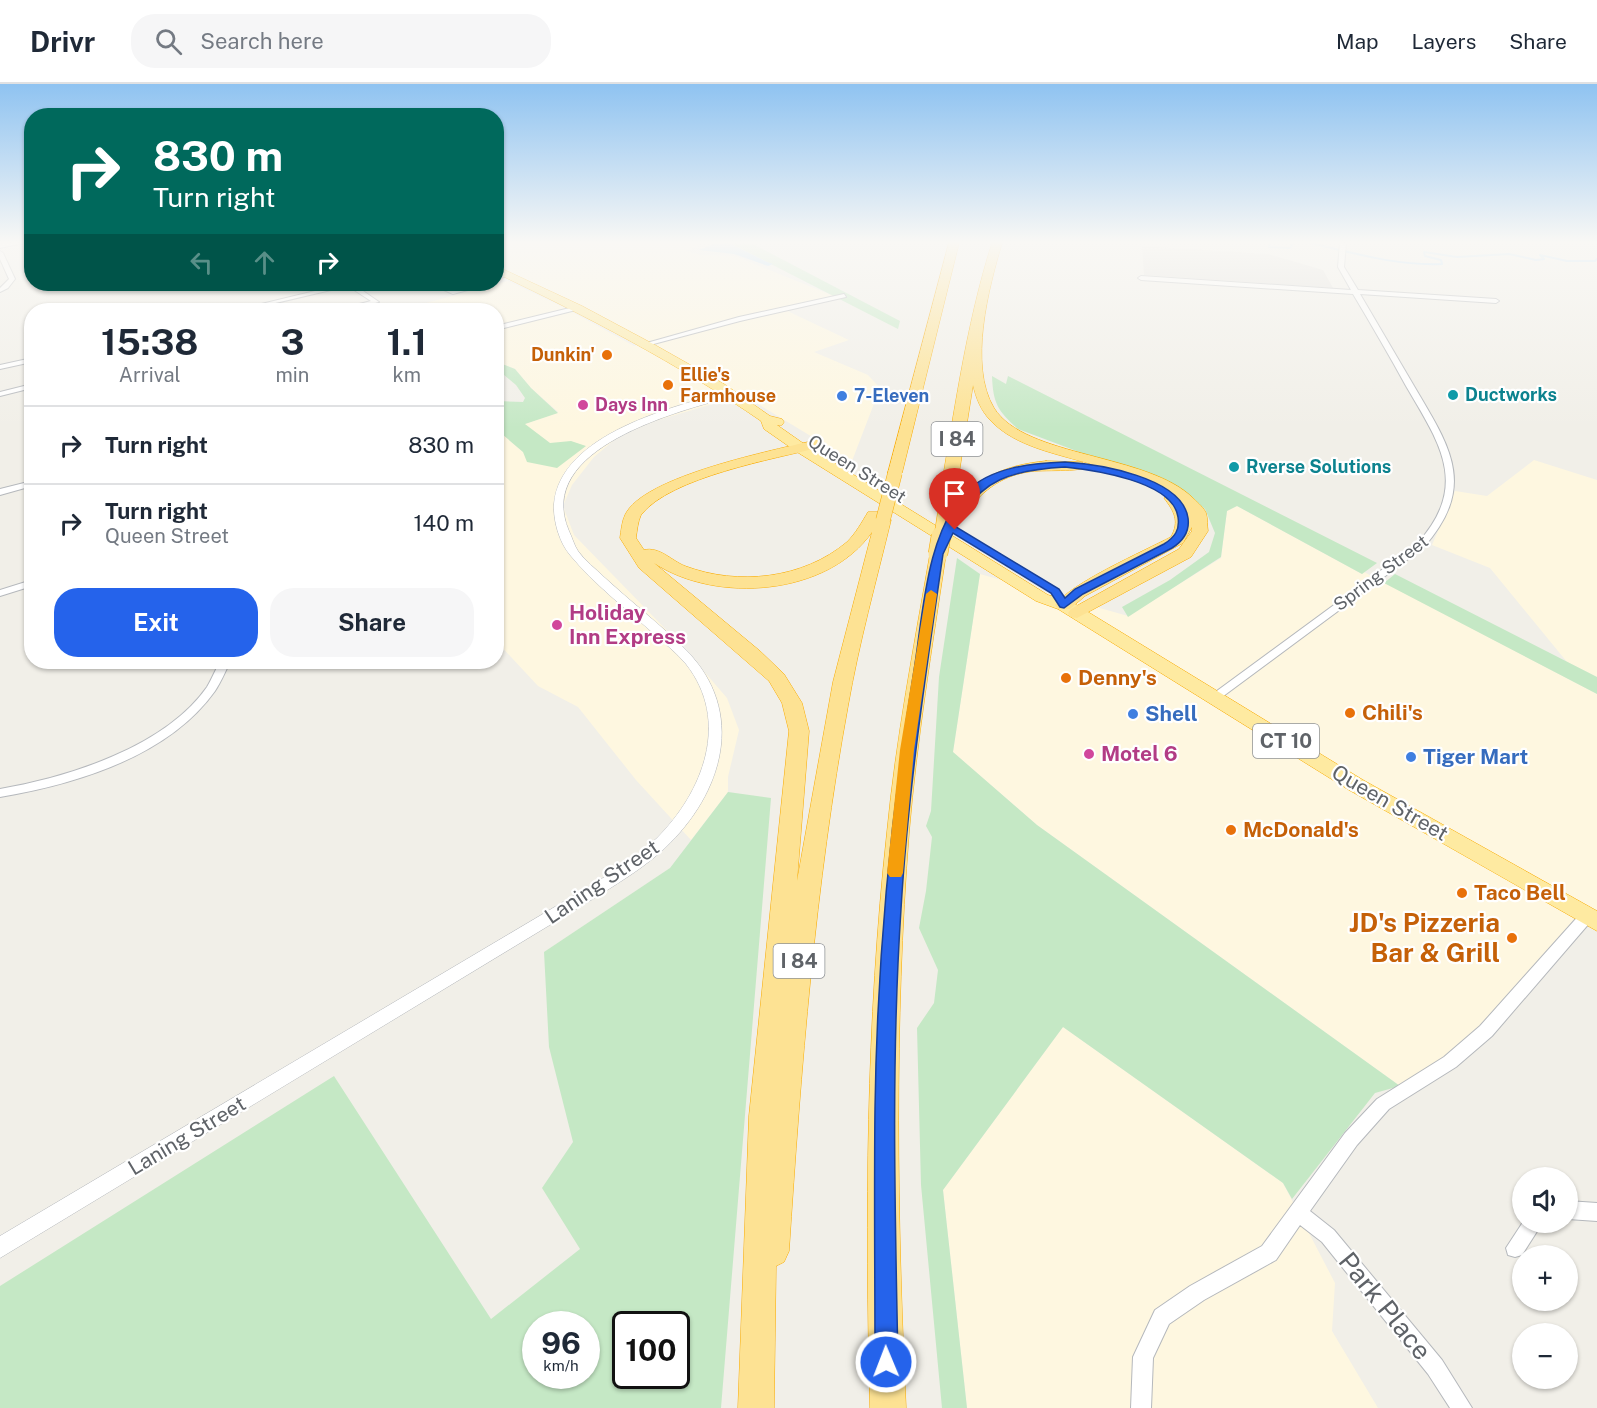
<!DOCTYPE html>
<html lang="en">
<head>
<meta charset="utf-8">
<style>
	body { margin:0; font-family:"Public Sans",sans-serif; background:#f6f6f7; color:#1f2937; height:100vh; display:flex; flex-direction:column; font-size:22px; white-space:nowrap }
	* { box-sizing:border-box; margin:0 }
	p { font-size:20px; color:#747a83 }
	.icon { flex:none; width:33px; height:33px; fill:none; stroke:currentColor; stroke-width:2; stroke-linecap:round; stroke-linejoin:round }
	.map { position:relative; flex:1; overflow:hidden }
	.drawer { position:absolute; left:24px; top:219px; width:480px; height:366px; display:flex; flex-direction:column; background:#fff; border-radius:24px; box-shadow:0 2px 4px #0004 }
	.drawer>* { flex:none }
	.hud { position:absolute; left:24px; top:24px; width:480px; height:183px; border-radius:24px; box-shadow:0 2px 4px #0004; background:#00695c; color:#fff; overflow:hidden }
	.fabs { position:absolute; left:1512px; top:1083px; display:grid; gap:12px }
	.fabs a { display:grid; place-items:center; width:66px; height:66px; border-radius:50%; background:#fff; box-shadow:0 2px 4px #0004; font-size:30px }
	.speed { position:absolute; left:522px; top:1227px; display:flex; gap:12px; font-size:30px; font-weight:700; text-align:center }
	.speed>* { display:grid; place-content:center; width:78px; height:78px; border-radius:50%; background:#fff; box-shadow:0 2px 4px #0004; line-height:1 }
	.speed small { font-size:15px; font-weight:400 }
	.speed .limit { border:3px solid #111; border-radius:9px; background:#fff; color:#111 }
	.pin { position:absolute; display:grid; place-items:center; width:51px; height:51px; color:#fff; margin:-62px -26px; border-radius:50% 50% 50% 0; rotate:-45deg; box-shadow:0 0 6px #0007 }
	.pin .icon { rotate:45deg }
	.me { position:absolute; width:66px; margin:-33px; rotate:359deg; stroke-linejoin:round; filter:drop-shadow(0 0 4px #0008) }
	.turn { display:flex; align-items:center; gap:21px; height:126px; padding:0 30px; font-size:27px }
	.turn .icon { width:78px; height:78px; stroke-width:2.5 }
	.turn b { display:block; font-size:42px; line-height:51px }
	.lanes { display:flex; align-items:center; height:57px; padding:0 30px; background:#0003; justify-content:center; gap:30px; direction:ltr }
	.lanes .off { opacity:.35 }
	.eta { display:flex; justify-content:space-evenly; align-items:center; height:102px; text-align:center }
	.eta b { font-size:36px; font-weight:700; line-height:42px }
	.primary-button { display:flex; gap:12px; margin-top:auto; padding:12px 30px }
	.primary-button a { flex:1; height:69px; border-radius:24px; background:#2563eb; color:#fff; font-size:24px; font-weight:700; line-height:69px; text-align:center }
	.primary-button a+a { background:#f6f6f7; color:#1f2937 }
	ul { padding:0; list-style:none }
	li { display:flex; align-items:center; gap:18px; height:78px; padding:0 30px; border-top:2px solid #e0e1e3 }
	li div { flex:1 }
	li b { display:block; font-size:22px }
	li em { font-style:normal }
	header { display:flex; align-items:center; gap:36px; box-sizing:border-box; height:84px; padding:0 30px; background:#fff; border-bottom:2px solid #e0e1e3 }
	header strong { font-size:28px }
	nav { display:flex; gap:33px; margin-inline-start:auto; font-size:21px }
	.search { width:420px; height:54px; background:#f6f6f7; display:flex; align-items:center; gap:15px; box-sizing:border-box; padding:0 21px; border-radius:24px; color:#747a83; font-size:22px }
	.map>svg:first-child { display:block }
	.commercial { fill:#fef7e0 }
	.industrial { fill:#e0deda }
	.green { fill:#c5e8c5; fill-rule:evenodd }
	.water { fill:#aadaff }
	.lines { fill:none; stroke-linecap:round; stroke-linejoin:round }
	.stream { stroke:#aadaff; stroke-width:2 }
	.minor-casing { stroke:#b5b8bc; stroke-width:2 }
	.tertiary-casing { stroke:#b5b8bc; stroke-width:1 }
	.trunk-casing { stroke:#f9ab00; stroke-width:1 }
	.motorway-casing { stroke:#f9ab00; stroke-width:1 }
	.minor { fill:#fff; fill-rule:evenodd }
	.tertiary { fill:#fff; fill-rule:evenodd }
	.trunk { fill:#feeaa1; fill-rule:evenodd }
	.motorway { fill:#fde293; fill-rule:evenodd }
	.motorway-bridge-far1-casing { stroke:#f9ab00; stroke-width:15; stroke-linecap:butt }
	.motorway-bridge-casing { stroke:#f9ab00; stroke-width:20; stroke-linecap:butt }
	.motorway-bridge-far1 { stroke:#fde293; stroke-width:14 }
	.motorway-bridge { stroke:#fde293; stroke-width:19 }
	.route { fill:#2563eb; stroke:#184099; stroke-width:1.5; fill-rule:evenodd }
	.slow { fill:#f59e0b }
	.food-dot { fill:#e8710a; stroke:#fff; stroke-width:2 }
	.culture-dot { fill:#0f9aa8; stroke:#fff; stroke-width:2 }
	.shop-dot { fill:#3f7fe0; stroke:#fff; stroke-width:2 }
	.hotel-dot { fill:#d1479c; stroke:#fff; stroke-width:2 }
	.labels { text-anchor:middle; stroke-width:4.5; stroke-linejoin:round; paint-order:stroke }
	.far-food-label { font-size:18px; font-weight:bold; fill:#c56008; stroke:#fff; text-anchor:end }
	.far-culture-label { font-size:18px; font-weight:bold; fill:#0d838f; stroke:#fff; text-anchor:start }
	.far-shop-label { font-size:18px; font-weight:bold; fill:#366cbe; stroke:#fff; text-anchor:start }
	.far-hotel-label { font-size:18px; font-weight:bold; fill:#b23c85; stroke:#fff; text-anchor:start }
	.far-street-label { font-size:18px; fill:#5f6368; stroke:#fff }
	.shield { fill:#fff; stroke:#8f9295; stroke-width:1.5 }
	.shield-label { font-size:20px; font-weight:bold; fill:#5f6368 }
	.hotel-label { font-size:21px; font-weight:bold; fill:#b23c85; stroke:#fff; text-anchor:start }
	.food-label { font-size:21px; font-weight:bold; fill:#c56008; stroke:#fff; text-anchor:start }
	.shop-label { font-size:21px; font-weight:bold; fill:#366cbe; stroke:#fff; text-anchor:start }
	.street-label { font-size:21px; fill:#5f6368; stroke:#fff }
	.near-food-label { font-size:26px; font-weight:bold; fill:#c56008; stroke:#fff; text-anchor:end }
	.near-street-label { font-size:26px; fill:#5f6368; stroke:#fff }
</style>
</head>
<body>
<header>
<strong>Drivr</strong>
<div class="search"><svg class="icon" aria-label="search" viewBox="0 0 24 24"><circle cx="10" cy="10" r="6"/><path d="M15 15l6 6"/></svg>Search here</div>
<nav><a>Map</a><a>Layers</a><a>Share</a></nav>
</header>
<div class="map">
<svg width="1597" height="1324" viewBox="0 0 1597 1324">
	<rect width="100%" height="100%" fill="#f1efe8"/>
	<path class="commercial" d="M497,159h198l6,2 -15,6 16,4 33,1 99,40 -51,13 66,31 -35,12 54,23 12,13 -28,73 -109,-66 -88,26 -36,15 -25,21 -22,28 -9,21 11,29 108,111 45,52 12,32 -11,47v15l-37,48 -55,-60 -58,-73 -40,-21 -41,-44v-207l5,-1 21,18 37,-9h-10l-26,-19 34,-12 -27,-24 -16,-19 -18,-7 -1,-52h-72l2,-7 82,-22 55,26 71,39 14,-4 -151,-75z
		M1534,376l63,20v197l-30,-15 -77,-94 -58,-23 23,-54 32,5z
		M1237,422l125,68 2,-2 233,122v216l-3,-1 -102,125 -92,52 -363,-261 -84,-73 27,-178 148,42 93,-58 6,-47z
		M1063,943l220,156 52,100 -3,48 46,77h-411l-24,-218z"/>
	<path class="industrial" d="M1142,162l126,8 55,16 10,18 -189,-13z"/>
	<path class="green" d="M730,159h21l149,78 -2,8z
		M497,278l18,7 16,19 27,25 -33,11 25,19 21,-2 15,5 -29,22 -30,-6 -4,-10 -21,-18 -5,1v-34l26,1 2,-4 -9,-13 -19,-16z
		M992,292l14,8 2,-8 369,187 -15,11 -125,-68 -10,5 -6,46 -93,60 -6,-10 48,-27 39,-28 6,-19 -10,-24 -25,-19 -162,-61c-20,-18 -25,-25 -26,-53z
		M957,474l23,16 -27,178 84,73 363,261 -25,7 -83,106 -9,-16 -220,-156 -120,163 24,218h-25l-21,-223 -4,-157 17,-25 4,-33 -19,-42 7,-37 6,-54 -6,-11 5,-15 8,-134z
		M1395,490l202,103v17l-213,-111z
		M728,708l43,6 -50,610h-721v-122l334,-210 157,243 89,-70 -38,-61 31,-46 -24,-95 -5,-95 126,-84zM536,1240h50v52h-50zM626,1240h50v52h-50z"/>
	<path class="water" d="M729,159l38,19 6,2 -5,2 -34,-12 -35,-4 15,-6z"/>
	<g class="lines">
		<path class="stream" d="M1270,159l-1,4 21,1 3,-5
			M1310,159c44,10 86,23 132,21l-1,-4 -16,-4 -1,-4 33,5 52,-3 27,6 8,-1 -4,-4 27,6h28l2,-2"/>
		<defs>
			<path id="minor" d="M10,159h13l-23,5v-4z
				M1340,159h6l-2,24 14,23 138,9 3,2 -3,2 -136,-9c18,31 36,61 54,92 36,61 64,100 9,162l-205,152h-8l-2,-2 2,-2 207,-152c53,-59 23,-100 -11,-158 -17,-31 -35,-62 -53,-92l-212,-14 -3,-2 3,-2 210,14 -13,-23z
				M0,167l3,2 12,26 -7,9 -8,4v-4l9,-9 -9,-20z
				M506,188l2,3 -12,5v-4z
				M344,200h9l26,18 -31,8h-9l1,-1 31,-8 -23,-15 -102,24h-9z
				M430,200c9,-1 16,6 25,6 12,0 23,-7 35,-6l-37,10z
				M844,210l2,3 -106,24 -94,25 -3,-2 96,-27z
				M578,222l3,2 -1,1 -84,21v-4z
				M32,274v4l-32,7v-4z
				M32,300v4l-32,8v-4z
				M32,397v5l-32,9v-6z
				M32,496v6l-32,10v-6z
				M220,578h10c-5,10 -9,20 -15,29 -47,66 -139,93 -215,106v-8c69,-12 165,-42 207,-102 5,-8 8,-17 13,-25z
				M1587,827l5,1 2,4 -2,4 -100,116 -36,31 -67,42 -32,36 -47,66 24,19 108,130 30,48h-22l-22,-34 -106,-132 -22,-17 -24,35 -72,40 -35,24 -16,34 -2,50h-20l2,-51 22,-47 35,-24 72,-40 83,-113 32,-34 67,-42 36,-31 102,-114z
				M1568,1117l29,2v18l-29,-2z
				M1523,1138h20l-21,33 -7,2 -7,-2 -2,-7z"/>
			<path id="tertiary" d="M731,307l3,1v4c-55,15 -201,52 -165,135 3,6 5,14 9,20 7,10 18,18 26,26 27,25 56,47 82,73 61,62 37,143 -21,198 -19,18 -42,32 -64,46l-601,364v-22l590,-350c23,-14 47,-29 67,-48 46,-46 74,-117 29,-174 -10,-12 -22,-21 -33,-31 -28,-25 -59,-49 -83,-78 -11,-13 -17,-35 -16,-51 6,-70 120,-98 177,-113z"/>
			<path id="trunk" d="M496,182l86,40 73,39 69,39 46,32 12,3 2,3 -2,3h-5l30,21 241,149 22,6 293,179 234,131v20l-248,-141 -291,-181 -22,-8 -239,-149 -33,-23 -3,-8c-84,-58 -173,-104 -265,-148z"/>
			<path id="motorway" d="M949,159h10l-57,230 -7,4 -7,-4z
				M992,159h10c-13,44 -34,122 -8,165 31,50 155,45 200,91 4,4 10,9 12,14 2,6 1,13 2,18l-17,26 -114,61 -6,-1 -3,-4 3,-4 108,-60 13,-18v-4l-9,16 -98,53 -15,13h-12l-3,-4c16,-22 89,-54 116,-68 9,-16 3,-26 -7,-39l4,-4c-24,-13 -50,-22 -77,-30 -33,-10 -75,-17 -100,-43 -10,-10 -15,-23 -18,-36l-19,120 -8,5 -5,-2 -3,-3c16,-88 27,-177 54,-262z
				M816,356l5,1 2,3 -2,3c-46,12 -151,30 -180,68 -3,6 -4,16 -5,23l8,12c15,-4 28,11 41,16 53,20 118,13 162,-24 9,-9 15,-20 21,-30h12l2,4 7,1 2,3c-15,62 -32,123 -43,186 -33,180 -47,362 -59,545l-5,11 -8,4 -2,142h-36l11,-292 40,-385 -7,-28 -13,-22 -130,-113 -19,-30c1,-7 2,-17 5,-23 18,-39 150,-65 191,-75zM872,448l-39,150 -36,199 12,-150 -7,-28 -18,-29 -24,-23 -106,-88c62,41 174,33 218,-31z
				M1046,377l35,1 7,4c-7,7 -46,3 -60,6 -28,4 -48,21 -64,43l-6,2 -8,-5c24,-34 55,-47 96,-51z
				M938,465l8,5c-14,93 -29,185 -37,279 -15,191 -12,383 -3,575h-36c-5,-192 -4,-385 17,-576 9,-93 27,-186 43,-278z"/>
		</defs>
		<use href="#minor" class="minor-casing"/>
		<use href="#tertiary" class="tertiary-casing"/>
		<use href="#trunk" class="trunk-casing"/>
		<use href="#motorway" class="motorway-casing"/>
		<use href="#minor" class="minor"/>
		<use href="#tertiary" class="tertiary"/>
		<use href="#trunk" class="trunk"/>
		<use href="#motorway" class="motorway"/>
		<defs>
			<path id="motorway-bridge-far1" d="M883,436l12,-47
				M941,454l5,-33"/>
			<path id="motorway-bridge" d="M938,470l3,-18"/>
		</defs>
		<use href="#motorway-bridge-far1" class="motorway-bridge-far1-casing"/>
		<use href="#motorway-bridge" class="motorway-bridge-casing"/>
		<use href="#motorway-bridge-far1" class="motorway-bridge-far1"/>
		<use href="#motorway-bridge" class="motorway-bridge"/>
	</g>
	<linearGradient id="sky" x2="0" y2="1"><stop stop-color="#8fc3f1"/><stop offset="0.46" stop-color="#f9f8f5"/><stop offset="1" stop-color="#f9f8f5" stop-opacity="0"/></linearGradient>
	<rect width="1597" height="344" fill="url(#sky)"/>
	<path class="route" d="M1065,378c33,2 117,15 123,56 2,14 -5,23 -16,30l-89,46 -19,14 -4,-1 -9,-14 -98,-60 -10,21c-17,118 -35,236 -42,355 -10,151 -6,302 -3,453l-4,8 -8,3 -8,-3 -3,-8c0,-84 -1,-169 0,-253 2,-149 16,-298 40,-445 8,-52 12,-133 52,-173 25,-24 65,-28 98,-29zM1065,383c28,3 108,14 113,50 2,13 -3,20 -14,27l-89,45 -10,9 -6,-9 -103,-62c23,-49 58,-57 109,-60z"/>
	<path class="slow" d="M931,506l6,4 -23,156 -11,123 -2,4h-11l-3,-4 13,-123 26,-156z"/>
	<g class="food-dot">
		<circle cx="607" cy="271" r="6"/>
		<circle cx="668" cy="301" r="6"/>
		<circle cx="1066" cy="594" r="6"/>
		<circle cx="1350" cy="629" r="6"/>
		<circle cx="1231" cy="746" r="6"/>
		<circle cx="1462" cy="809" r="6"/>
		<circle cx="1512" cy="854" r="6"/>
	</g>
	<g class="culture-dot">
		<circle cx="1453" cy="311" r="6"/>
		<circle cx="1234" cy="383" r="6"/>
	</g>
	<g class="shop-dot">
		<circle cx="842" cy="312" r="6"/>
		<circle cx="1133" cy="630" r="6"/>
		<circle cx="1411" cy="673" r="6"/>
	</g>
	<g class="hotel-dot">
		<circle cx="583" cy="321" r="6"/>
		<circle cx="557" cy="541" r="6"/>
		<circle cx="1089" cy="670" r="6"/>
	</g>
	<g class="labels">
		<g class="far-food-label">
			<text x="595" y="277">Dunkin'</text>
			<text x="680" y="297" text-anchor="start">Ellie's<tspan x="680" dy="21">Farmhouse</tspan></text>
		</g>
		<g class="far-culture-label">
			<text x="1465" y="317">Ductworks</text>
			<text x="1246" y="389">Rverse Solutions</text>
		</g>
		<g class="far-shop-label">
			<text x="854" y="318">7-Eleven</text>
		</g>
		<g class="far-hotel-label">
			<text x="595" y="327">Days Inn</text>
		</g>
		<g class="far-street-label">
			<text transform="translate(857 385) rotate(32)" y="6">Queen Street</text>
			<text transform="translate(1381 489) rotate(-37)" y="6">Spring Street</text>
		</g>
		<g class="shield">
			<rect x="931.5" y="338" width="51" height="34" rx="4.5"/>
			<rect x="1253" y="640" width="66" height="34" rx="4.5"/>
			<rect x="773.5" y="860" width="51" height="34" rx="4.5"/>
		</g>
		<g class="shield-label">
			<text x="957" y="362">I 84</text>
			<text x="1286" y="664">CT 10</text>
			<text x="799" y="884">I 84</text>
		</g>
		<g class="hotel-label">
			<text x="569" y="536">Holiday<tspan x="569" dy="24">Inn Express</tspan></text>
			<text x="1101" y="677">Motel 6</text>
		</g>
		<g class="food-label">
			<text x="1078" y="601">Denny's</text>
			<text x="1362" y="636">Chili's</text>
			<text x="1243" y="753">McDonald's</text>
			<text x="1474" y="816">Taco Bell</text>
		</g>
		<g class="shop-label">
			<text x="1145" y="637">Shell</text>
			<text x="1423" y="680">Tiger Mart</text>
		</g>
		<g class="street-label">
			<text transform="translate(1390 719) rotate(30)" y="7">Queen Street</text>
			<text transform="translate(602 798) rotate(-34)" y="7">Laning Street</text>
			<text transform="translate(187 1052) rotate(-31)" y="7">Laning Street</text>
		</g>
		<g class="near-food-label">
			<text x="1500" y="848">JD's Pizzeria<tspan x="1500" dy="30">Bar &amp; Grill</tspan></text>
		</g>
		<g class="near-street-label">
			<text transform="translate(1385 1222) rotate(51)" y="9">Park Place</text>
		</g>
	</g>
</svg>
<div class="fabs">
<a><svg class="icon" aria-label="sound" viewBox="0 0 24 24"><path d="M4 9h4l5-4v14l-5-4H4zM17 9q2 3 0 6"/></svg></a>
<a>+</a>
<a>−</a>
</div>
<div class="speed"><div>96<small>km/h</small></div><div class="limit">100</div></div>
<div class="pin" style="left:955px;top:446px;background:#d93025"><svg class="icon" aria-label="arrive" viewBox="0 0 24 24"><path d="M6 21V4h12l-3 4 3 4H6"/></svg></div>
<svg class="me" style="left:886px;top:1278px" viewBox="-20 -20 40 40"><circle r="17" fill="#2563eb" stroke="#fff" stroke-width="3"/><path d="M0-11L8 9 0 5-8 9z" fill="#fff"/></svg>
<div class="hud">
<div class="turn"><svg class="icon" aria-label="right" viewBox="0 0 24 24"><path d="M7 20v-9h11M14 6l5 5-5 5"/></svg><div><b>830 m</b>Turn right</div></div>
<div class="lanes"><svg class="icon off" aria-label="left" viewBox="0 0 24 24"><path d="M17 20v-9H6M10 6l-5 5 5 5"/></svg><svg class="icon off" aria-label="ahead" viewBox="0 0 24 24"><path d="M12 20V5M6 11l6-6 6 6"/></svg><svg class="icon" aria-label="right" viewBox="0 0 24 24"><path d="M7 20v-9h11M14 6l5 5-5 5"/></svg></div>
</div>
<section class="drawer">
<div class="eta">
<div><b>15:38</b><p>Arrival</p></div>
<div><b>3</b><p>min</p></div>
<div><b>1.1</b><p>km</p></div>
</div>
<ul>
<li><svg class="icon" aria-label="right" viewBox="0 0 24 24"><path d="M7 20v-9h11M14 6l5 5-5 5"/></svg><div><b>Turn right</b></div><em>830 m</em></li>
<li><svg class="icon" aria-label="right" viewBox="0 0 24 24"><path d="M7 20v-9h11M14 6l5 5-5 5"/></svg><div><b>Turn right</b><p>Queen Street</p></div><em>140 m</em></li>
</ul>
<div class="primary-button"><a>Exit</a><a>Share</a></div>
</section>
</div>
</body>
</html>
